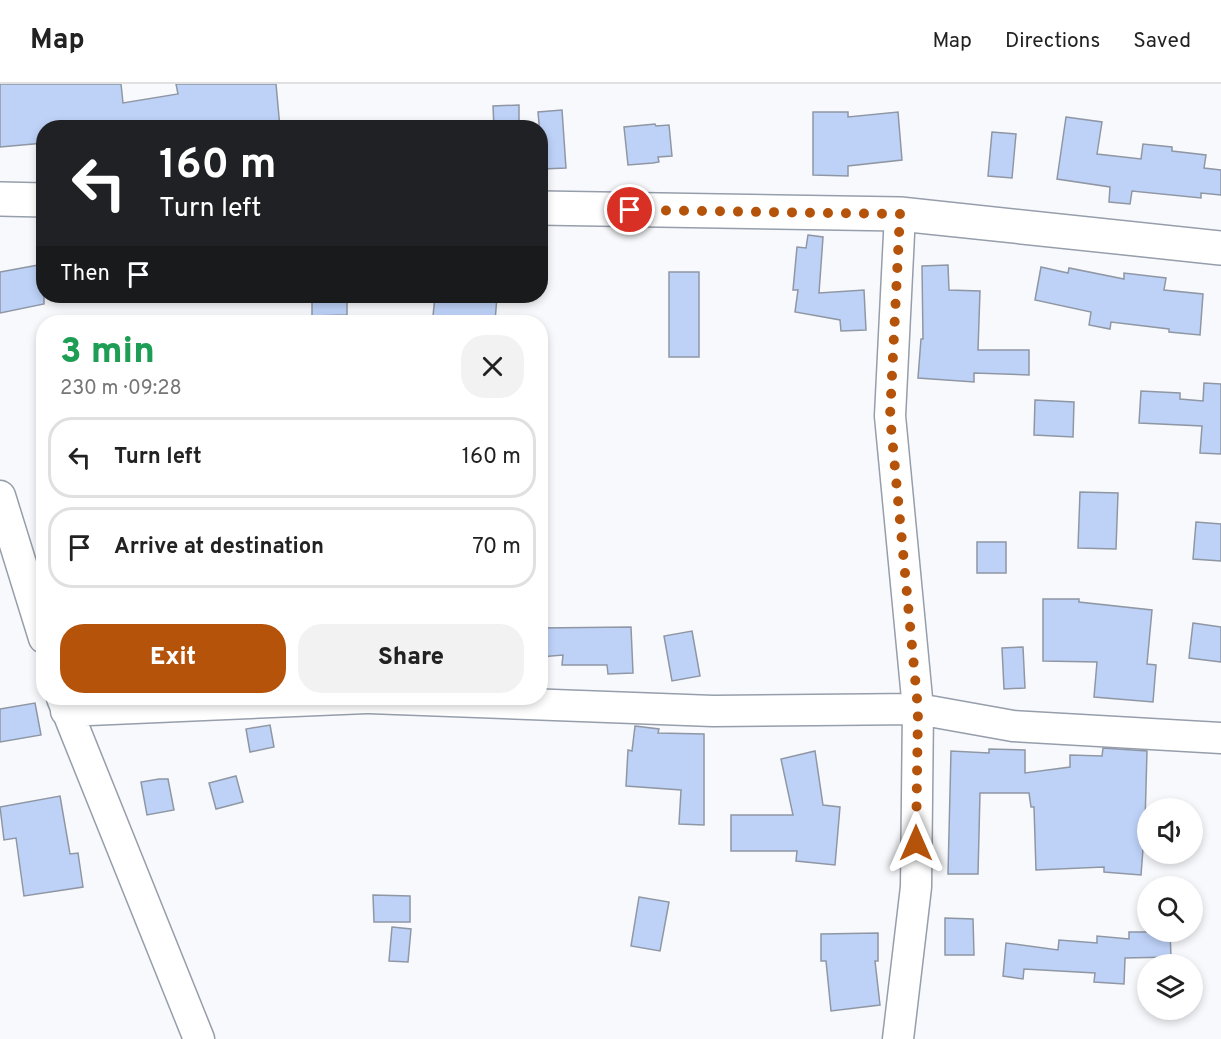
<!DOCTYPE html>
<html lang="en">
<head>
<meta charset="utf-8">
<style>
	body { margin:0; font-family:Overpass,sans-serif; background:#f2f2f2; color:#222; height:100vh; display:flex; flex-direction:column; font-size:22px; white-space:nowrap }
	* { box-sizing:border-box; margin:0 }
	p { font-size:20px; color:#767676 }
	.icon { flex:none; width:33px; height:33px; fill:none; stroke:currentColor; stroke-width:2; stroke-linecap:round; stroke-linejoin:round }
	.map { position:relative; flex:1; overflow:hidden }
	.drawer { position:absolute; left:36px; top:231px; width:512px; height:390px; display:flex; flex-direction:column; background:#fff; border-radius:24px; box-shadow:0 3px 9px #0003 }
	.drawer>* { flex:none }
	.guide { position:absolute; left:36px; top:36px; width:512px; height:183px; border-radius:24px; box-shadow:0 3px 9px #0003; background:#202124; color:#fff; overflow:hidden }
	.fabs { position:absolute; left:1137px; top:714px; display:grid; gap:12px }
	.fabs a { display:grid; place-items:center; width:66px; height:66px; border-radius:50%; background:#fff; box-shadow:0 3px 9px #0003; font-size:30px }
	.pin { position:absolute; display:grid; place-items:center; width:51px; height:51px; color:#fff; margin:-26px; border:3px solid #fff; border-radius:50%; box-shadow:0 2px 6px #0007 }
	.me { position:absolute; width:66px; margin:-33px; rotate:0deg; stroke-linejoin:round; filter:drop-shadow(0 0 4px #0008) }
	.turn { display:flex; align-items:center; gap:21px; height:126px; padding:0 24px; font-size:27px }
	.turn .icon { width:78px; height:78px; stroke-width:2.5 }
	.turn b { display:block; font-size:42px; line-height:51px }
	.then { display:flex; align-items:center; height:57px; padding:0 24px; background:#0003; gap:12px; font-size:22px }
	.round { display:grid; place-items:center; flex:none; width:63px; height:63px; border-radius:24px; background:#f2f2f2 }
	.summary { display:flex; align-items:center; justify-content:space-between; height:102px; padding:0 24px }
	h1 { font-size:36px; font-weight:800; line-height:45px; color:#1e9e55 }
	.action { display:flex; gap:12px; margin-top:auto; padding:12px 24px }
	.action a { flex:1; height:69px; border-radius:24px; background:#b45309; color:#fff; font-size:24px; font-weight:800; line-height:69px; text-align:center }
	.action a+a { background:#f2f2f2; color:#222 }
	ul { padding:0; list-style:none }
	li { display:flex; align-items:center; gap:18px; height:81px; margin:0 12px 9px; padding:0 12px; border:3px solid #e0e0e0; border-radius:24px }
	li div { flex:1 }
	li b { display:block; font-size:22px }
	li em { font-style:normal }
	header { display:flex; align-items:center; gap:36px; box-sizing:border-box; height:84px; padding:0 30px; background:#fff; border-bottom:2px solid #e0e0e0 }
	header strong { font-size:28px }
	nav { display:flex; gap:33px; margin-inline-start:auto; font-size:21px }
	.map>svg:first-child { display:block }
	.building { fill:#bed2f8; stroke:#8f97a4; stroke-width:1.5 }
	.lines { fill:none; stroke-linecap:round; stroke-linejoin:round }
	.street-casing { stroke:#969eab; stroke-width:33 }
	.secondary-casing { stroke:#969eab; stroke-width:36 }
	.street { stroke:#fff; stroke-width:30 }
	.secondary { stroke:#fff; stroke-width:33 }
	.route { stroke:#b45309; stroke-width:10; stroke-dasharray:0 18 }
</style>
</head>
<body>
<header>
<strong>Map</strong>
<nav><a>Map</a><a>Directions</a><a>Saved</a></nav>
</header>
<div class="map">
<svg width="1221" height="955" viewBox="0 0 1221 955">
	<rect width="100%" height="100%" fill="#f8f9fc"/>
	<path class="building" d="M0,0h121l2,19 55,-9 -2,-10h100l4,44h-236v15l-44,4z
		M519,21v23h-25l-1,-22z
		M562,26l4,58 -23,1 -5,-57z
		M813,28h35v5l50,-5 4,48 -54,6v10l-35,-1z
		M1066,33l36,5 -5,32 44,5 2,-15 29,3v4l34,4 -2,13 17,2v25l-20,-2v5l-69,-7 -2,13 -21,-2 1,-15 -53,-8z
		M655,40l1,2 13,-1 3,31 -14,1 1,5 -6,1 -25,2 -4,-38z
		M992,48l24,2 -4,44 -24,-2z
		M808,151l15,2 -4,56 45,-3 2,40 -25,1 -1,-11 -45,-8 3,-22h-5l4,-43 9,1z
		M44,180v40l-44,9v-41z
		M948,181l1,25 31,1 -2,59h51v25l-55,-2v9l-56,-4 3,-39h2l-1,-73z
		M1041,183l27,6 1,-5 55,11v-6l42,5 -2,12 39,4 -3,41 -31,-3v-3l-58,-7 -1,7 -21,-4 2,-13 -56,-12z
		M669,188h30v85h-30z
		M312,212h35v19l-35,1z
		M435,212h62l-2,26 -62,-6z
		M1204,299l17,1v70l-21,-1 2,-27 -63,-3 2,-32 39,2v6l23,2z
		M1035,316l39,2 -1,35 -39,-2z
		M1080,408l38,1 -2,56 -38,-1z
		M1196,438l25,2v37l-28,-2z
		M977,458h29v31h-29z
		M1043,515h36v3l73,8 -5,54 9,1 -3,37 -59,-5 3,-35 -54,-1z
		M1193,539l28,4v35l-32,-4z
		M631,543l2,46 -25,1 -1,-9h-45l1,-10 -23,2v-29z
		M692,547l8,45 -28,5 -8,-45z
		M1023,563l2,41 -21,1 -2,-41z
		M35,619l6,32 -41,7v-33z
		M270,641l4,22 -24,5 -4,-23z
		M635,642l24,3 -1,4 46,1v91l-25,-1 2,-34 -55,-4 2,-36 4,1z
		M1103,664l44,3 -2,72 -4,52 -37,-3v-5l-68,3 -2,-63h-3l-2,-14h-49l-2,81h-30l3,-123 38,2v-4l36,1v23l45,-6v-12l32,1z
		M815,667l8,54 17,2 -5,58 -39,-4 1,-10h-66v-36h62l-12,-56z
		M236,692l7,26 -27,7 -7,-26z
		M159,695h9l6,31 -27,5 -6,-33z
		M60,712l10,58 8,-1 5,34 -59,9 -8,-58 -12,2 -4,-33z
		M373,811l37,1v26h-36z
		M639,813l30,5 -9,49 -29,-5z
		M945,834l28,1 1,36h-29z
		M392,843l19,2 -3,33 -19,-1z
		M1129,848h41l1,25 -46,1 -1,26 -30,-2 1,-9 -71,-4 -1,10 -20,-3 3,-33 52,7 1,-10 38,3v-7l32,3z
		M878,849v28h-3l5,44 -49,6 -5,-50h-5v-27z"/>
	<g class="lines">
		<defs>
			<path id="street" d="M0,412l44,142
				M62,614l137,341
				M369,614l344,13 205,-2 95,17 208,12
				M66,627l300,-13
				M898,955l18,-152 2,-178 -28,-293 10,-202"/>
			<path id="secondary" d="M0,115l44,1
				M540,124l360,6 321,34"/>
		</defs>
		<use href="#street" class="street-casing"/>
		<use href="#secondary" class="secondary-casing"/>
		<use href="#street" class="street"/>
		<use href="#secondary" class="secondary"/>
	</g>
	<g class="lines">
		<path class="route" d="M630,126l270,4 -10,202 28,293 -2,134"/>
	</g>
</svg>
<div class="fabs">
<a><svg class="icon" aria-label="sound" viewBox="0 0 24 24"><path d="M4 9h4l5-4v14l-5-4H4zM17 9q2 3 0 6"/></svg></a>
<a><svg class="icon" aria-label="search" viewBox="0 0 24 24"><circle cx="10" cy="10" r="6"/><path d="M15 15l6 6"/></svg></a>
<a><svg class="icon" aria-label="layers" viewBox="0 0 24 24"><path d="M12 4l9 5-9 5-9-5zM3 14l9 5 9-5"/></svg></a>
</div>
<div class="pin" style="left:630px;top:126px;background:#d93025"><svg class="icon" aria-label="arrive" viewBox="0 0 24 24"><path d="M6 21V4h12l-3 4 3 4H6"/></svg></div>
<svg class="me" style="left:916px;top:759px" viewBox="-20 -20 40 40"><path d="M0-17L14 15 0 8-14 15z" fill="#b45309" stroke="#fff" stroke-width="4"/></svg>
<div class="guide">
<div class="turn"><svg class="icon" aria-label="left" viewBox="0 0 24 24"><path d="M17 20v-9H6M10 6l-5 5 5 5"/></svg><div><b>160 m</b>Turn left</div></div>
<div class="then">Then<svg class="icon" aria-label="arrive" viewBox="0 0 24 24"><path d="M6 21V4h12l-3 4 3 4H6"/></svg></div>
</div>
<section class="drawer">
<div class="summary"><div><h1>3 min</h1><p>230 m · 09:28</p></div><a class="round"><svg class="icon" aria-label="close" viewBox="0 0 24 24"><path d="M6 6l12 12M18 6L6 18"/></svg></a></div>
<ul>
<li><svg class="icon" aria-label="left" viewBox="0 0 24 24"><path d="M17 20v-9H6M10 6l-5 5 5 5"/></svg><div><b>Turn left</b></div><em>160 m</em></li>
<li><svg class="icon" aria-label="arrive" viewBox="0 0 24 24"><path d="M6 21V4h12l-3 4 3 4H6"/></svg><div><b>Arrive at destination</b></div><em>70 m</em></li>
</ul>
<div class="action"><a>Exit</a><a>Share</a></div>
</section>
</div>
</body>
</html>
